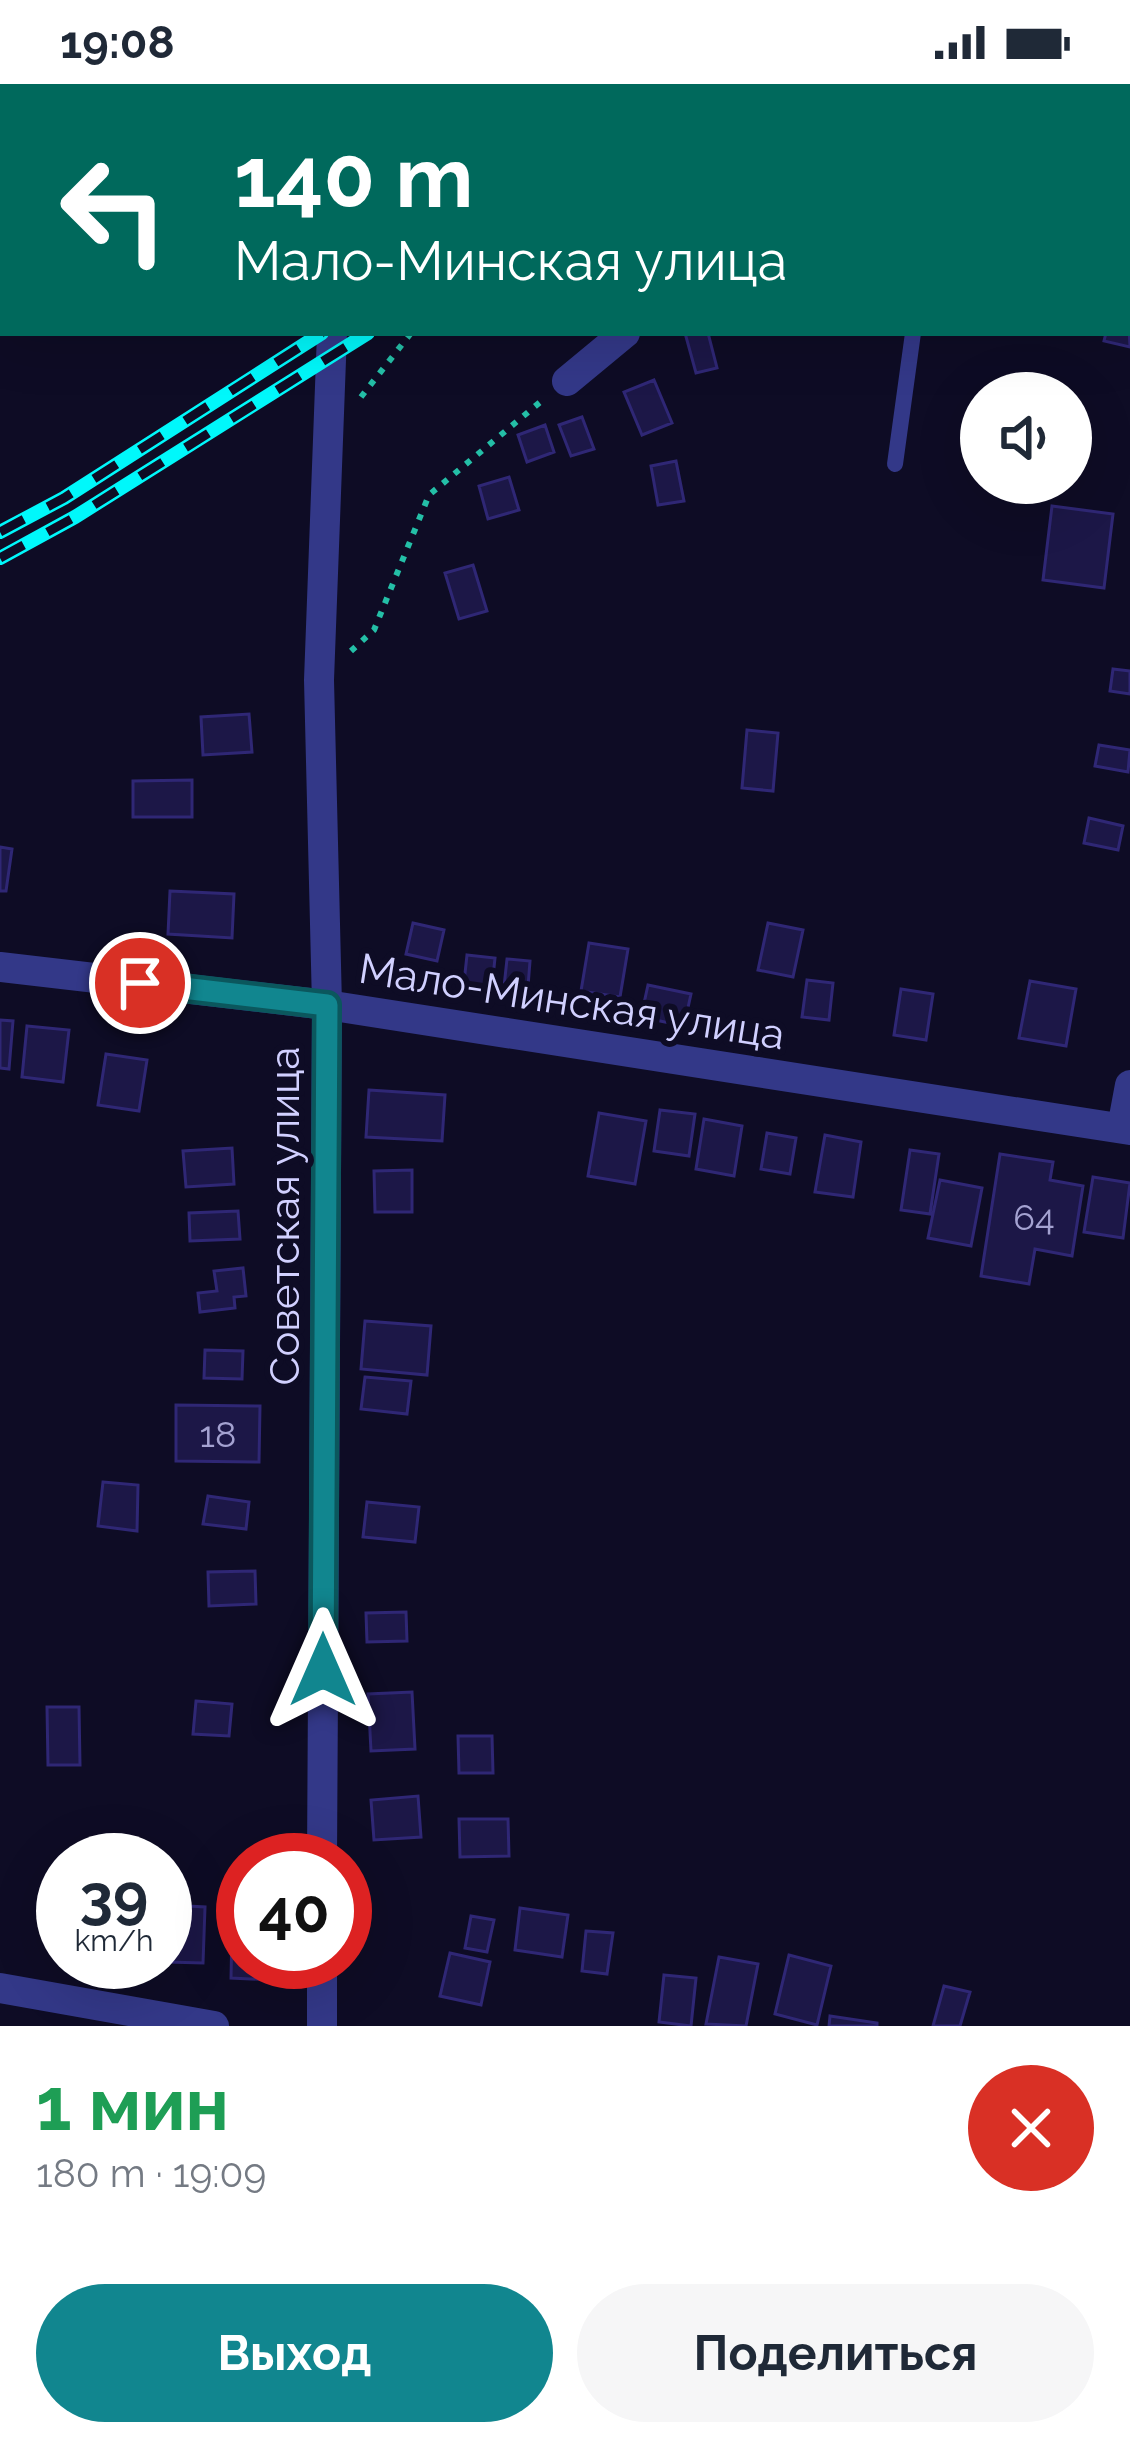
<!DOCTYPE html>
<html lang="ru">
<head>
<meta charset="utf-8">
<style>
	body { margin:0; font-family:Raleway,sans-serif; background:#f6f6f7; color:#1f2937; height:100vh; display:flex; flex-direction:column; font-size:45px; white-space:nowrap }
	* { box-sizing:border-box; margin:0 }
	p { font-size:39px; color:#747a83 }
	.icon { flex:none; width:66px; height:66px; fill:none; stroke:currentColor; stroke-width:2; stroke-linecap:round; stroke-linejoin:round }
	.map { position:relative; height:1942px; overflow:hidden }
	.sheet { display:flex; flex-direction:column; background:#fff; flex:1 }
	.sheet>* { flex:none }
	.banner { position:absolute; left:0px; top:0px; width:1131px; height:252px; box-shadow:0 12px 48px #0002; background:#00695c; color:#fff; overflow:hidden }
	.buttons { position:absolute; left:960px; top:288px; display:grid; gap:24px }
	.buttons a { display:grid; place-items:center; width:132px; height:132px; border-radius:50%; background:#fff; box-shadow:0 12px 48px #0002; font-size:60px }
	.speed { position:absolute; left:36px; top:1749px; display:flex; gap:24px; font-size:60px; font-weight:700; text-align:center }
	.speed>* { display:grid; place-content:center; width:156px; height:156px; border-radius:50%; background:#fff; box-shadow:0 12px 48px #0002; line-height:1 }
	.speed small { font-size:30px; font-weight:400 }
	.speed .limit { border:18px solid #d22; background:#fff; color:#111 }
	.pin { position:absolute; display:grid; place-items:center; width:102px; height:102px; color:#fff; margin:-51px; border:6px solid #fff; border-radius:50%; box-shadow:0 3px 12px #0007 }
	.me { position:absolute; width:132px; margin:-66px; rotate:0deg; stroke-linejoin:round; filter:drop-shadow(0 0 9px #0008) }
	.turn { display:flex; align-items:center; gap:42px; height:252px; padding:0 36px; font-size:54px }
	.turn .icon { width:156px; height:156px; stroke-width:2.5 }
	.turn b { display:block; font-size:84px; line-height:102px }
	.round { display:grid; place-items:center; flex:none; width:126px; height:126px; border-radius:63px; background:#f6f6f7 }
	.overview { display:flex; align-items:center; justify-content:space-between; height:204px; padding:0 36px }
	h1 { font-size:72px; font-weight:700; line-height:90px; color:#1e9e55 }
	.button { display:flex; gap:24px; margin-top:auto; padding:24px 36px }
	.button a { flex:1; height:138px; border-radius:72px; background:#11868f; color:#fff; font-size:48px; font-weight:700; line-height:138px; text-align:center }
	.button a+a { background:#f6f6f7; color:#1f2937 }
	.status { display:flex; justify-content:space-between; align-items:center; height:84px; padding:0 60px; background:#fff; direction:ltr }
	.status svg { height:33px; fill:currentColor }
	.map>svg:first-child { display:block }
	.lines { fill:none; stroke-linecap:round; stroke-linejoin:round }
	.canal { stroke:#072548; stroke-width:33 }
	.building { fill:#1c1747; stroke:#2f2775; stroke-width:3 }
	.path { stroke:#24bfa7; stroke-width:6; stroke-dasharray:6 9; stroke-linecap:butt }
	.service { stroke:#333888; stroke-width:16 }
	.minor { stroke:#333888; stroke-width:30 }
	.tertiary { stroke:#333888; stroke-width:30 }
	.rail-casing { stroke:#00f8fb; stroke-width:14 }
	.rail { stroke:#0e0c25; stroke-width:9; stroke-dasharray:27; stroke-linecap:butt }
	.route-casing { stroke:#0b575d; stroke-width:30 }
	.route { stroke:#11868f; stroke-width:21 }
	.labels { text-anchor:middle; stroke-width:12; stroke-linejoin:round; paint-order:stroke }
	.number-label { font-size:36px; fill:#a4a2d1 }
	.street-label { font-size:42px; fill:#d1d0ff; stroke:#0e0c25 }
</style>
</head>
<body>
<div class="status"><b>19:08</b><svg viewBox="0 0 49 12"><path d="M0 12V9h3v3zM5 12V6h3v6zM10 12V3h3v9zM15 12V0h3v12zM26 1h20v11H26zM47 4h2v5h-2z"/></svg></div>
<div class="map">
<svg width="1130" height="1942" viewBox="0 0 1130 1942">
	<rect width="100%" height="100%" fill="#0e0c25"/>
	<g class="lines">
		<path class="canal" d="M503,3l4,-3
			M0,232l3,-2"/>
	</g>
	<path class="building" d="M1128,224l2,39 -26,-6 2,-8h22z
		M685,249h23l9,35 -21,5z
		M654,296l18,43 -30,12 -18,-43z
		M582,333l12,32 -23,7 -12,-31z
		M545,341l9,27 -27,10 -9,-27z
		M676,377l8,40 -26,4 -7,-39z
		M509,393l10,33 -31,9 -9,-33z
		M1052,422l61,8 -9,74 -61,-8z
		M473,481l14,46 -28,8 -14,-46z
		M1113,585l17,2v23l-20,-3z
		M249,630l3,38 -49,3 -2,-38z
		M747,646l31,3 -5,58 -31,-3z
		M1099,661l31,5 -2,22 -33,-6z
		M192,696v37h-59v-36z
		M1089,734l34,8 -5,24 -34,-7z
		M0,763l12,2 -6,42h-6z
		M170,807l64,3 -2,44 -64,-4z
		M413,839l31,7 -7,31 -31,-7z
		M768,839l35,7 -10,47 -35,-7z
		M589,859l39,6 -8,48 -39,-6z
		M467,871l28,3 -4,38 -28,-4z
		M507,875l23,2 -3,38 -24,-3z
		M807,896l26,3 -4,37 -27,-3z
		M1030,897l46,8 -10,57 -47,-8z
		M648,901l43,9 -7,32 -43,-9z
		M901,905l32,5 -7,46 -32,-5z
		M0,936l13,1 -4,48 -9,-1z
		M27,942l42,4 -6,52 -41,-5z
		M106,970l41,6 -8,51 -41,-6z
		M369,1006l76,5 -3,46 -76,-4z
		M660,1026l35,4 -6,42 -35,-5z
		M599,1029l47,8 -11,63 -47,-8z
		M704,1035l38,7 -8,50 -38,-7z
		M767,1049l29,5 -6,36 -29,-5z
		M825,1051l36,7 -8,55 -38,-5z
		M232,1064l2,36 -48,3 -3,-36z
		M910,1066l29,4 -9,60 -29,-4z
		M1000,1070l53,8 -3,18 33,6 -11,70 -37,-7 -6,35 -48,-8z
		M412,1086v42h-37l-1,-41z
		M1093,1093l37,6 -7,55 -39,-6z
		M940,1096l42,8 -11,58 -43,-8z
		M238,1127l2,28 -50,2 -1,-28z
		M243,1184l3,28 -12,1 1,11 -35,4 -2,-19 19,-2 -3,-20z
		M365,1237l66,5 -4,49 -66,-6z
		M205,1266l38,1 -1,28 -38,-1z
		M365,1293l46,4 -4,33 -46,-5z
		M176,1321l84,1 -1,56 -83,-1z
		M103,1398l35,3 -1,46 -39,-5z
		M208,1412l41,6 -3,27 -43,-5z
		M367,1418l52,5 -4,35 -52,-5z
		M255,1487l1,33 -47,2 -1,-34z
		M406,1528l1,29 -40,1 -1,-29z
		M412,1608l3,57 -44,2 -3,-57z
		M196,1617l36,3 -3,32 -36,-2z
		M47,1623h32l1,58h-32z
		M458,1652h34l1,37h-34z
		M418,1712l3,41 -47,3 -3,-40z
		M459,1735h49l1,37 -49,1z
		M169,1821l36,2 -2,56 -36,-1z
		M520,1824l48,7 -6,42 -47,-7z
		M471,1832l23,4 -7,32 -22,-4z
		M232,1846l11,1v31h31v18l-43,-2z
		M586,1847l27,2 -6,41 -25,-3z
		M450,1869l40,9 -9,43 -41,-9z
		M789,1871l42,11 -14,59 -42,-11z
		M719,1873l39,7 -12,62 -40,-2z
		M664,1891l32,3 -5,48 -32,-4z
		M944,1902l26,6 -10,34h-27z
		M830,1932l47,7v3h-48z"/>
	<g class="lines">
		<path class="path" d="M278,3l1,-3
			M361,313l50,-64
			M351,567l23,-21 55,-135 116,-97"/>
		<path class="service" d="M895,380l18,-131"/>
		<path class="minor" d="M977,3l4,-3
			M567,297l58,-48
			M0,883l327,38 803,125
			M1122,1044l8,-43
			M0,1904l214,38"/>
		<path class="tertiary" d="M398,3l2,-3
			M322,1776l5,-855 -8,-325 13,-347
			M322,1942v-64"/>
		<defs>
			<path id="rail" d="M674,3l4,-3
				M725,3l4,-3
				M0,448l64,-34 258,-165
				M0,474l75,-41 293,-184"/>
		</defs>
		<use href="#rail" class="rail-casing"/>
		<use href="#rail" class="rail"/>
	</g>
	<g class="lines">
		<defs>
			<path id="route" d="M140,899l187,22 -4,665"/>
		</defs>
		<use href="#route" class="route-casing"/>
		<use href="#route" class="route"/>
	</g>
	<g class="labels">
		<g class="number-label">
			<text x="1034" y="1146">64</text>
			<text x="218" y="1363">18</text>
		</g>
		<g class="street-label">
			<text transform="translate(572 917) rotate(9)" y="15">Мало-Минская улица</text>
			<text transform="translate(284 1132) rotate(-90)" y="15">Советская улица</text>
		</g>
	</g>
</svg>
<div class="buttons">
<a><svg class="icon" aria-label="sound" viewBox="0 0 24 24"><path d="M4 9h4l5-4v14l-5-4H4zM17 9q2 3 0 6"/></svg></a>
</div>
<div class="speed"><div>39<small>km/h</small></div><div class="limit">40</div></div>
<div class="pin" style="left:140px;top:899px;background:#d93025"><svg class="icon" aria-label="arrive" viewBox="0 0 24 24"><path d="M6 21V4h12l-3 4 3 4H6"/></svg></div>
<svg class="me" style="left:323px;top:1586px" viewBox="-20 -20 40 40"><path d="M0-17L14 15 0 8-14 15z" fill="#11868f" stroke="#fff" stroke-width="4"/></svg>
<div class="banner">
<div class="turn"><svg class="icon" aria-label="left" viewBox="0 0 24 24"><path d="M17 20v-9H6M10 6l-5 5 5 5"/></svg><div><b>140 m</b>Мало-Минская улица</div></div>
</div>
</div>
<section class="sheet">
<div class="overview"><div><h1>1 мин</h1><p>180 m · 19:09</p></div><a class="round" style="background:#d93025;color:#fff"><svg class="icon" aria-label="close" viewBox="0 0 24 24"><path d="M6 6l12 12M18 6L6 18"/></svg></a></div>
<div class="button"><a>Выход</a><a>Поделиться</a></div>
</section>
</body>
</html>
